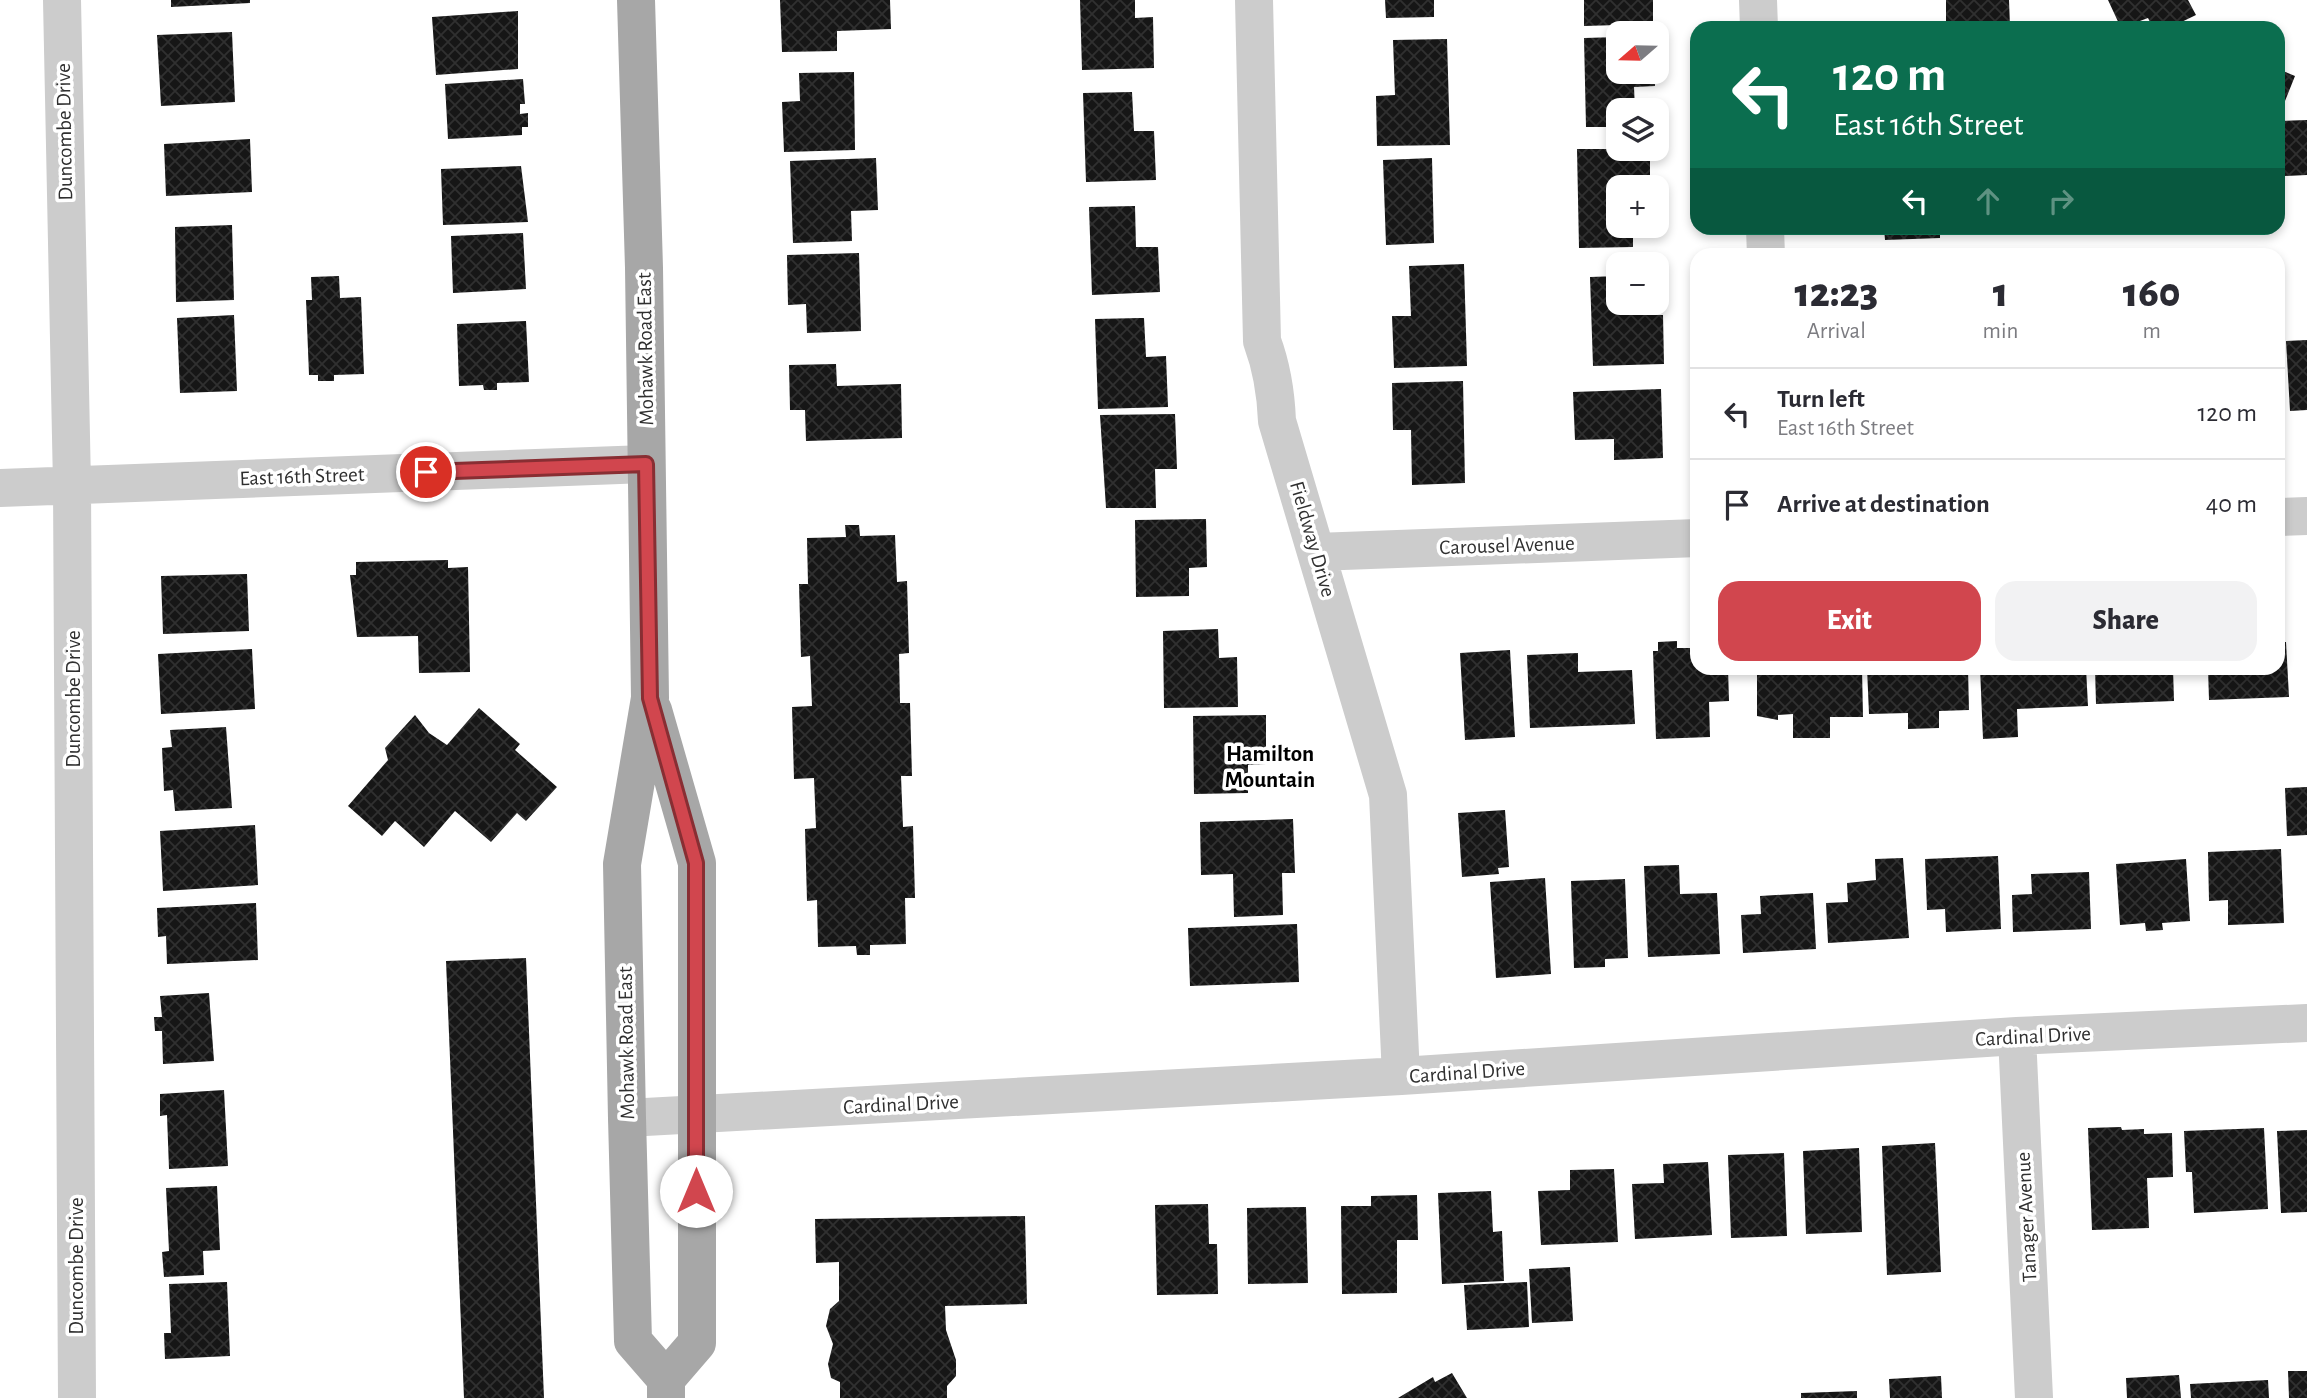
<!DOCTYPE html>
<html lang="en">
<head>
<meta charset="utf-8">
<style>
	body { margin:0; font-family:"Alegreya Sans",sans-serif; background:#f2f2f3; color:#2b2b33; height:100vh; display:flex; flex-direction:column; font-size:26px; white-space:nowrap }
	* { box-sizing:border-box; margin:0 }
	p { font-size:23px; color:#7c7c81 }
	.icon { flex:none; width:38px; height:38px; fill:none; stroke:currentColor; stroke-width:2; stroke-linecap:round; stroke-linejoin:round }
	.map { position:relative; flex:1; overflow:hidden }
	.details { position:absolute; left:1690px; top:248px; width:595px; height:427px; display:flex; flex-direction:column; background:#fff; border-radius:21px; box-shadow:0 4px 10px #0003 }
	.details>* { flex:none }
	.guide { position:absolute; left:1690px; top:21px; width:595px; height:214px; border-radius:21px; box-shadow:0 4px 10px #0003; background:#0b6e4f; color:#fff; overflow:hidden }
	.needle { width:46px; rotate:250deg }
	.buttons { position:absolute; left:1606px; top:21px; display:grid; gap:14px }
	.buttons a { display:grid; place-items:center; width:63px; height:63px; border-radius:14px; background:#fff; box-shadow:0 4px 10px #0003; font-size:35px }
	.pin { position:absolute; display:grid; place-items:center; width:60px; height:60px; color:#fff; margin:-30px; border:4px solid #fff; border-radius:50%; box-shadow:0 2px 7px #0007 }
	.me { position:absolute; width:77px; margin:-38px; rotate:0deg; stroke-linejoin:round; filter:drop-shadow(0 0 5px #0008) }
	.turn { display:flex; align-items:center; gap:24px; height:147px; padding:0 28px; font-size:32px }
	.turn .icon { width:91px; height:91px; stroke-width:2.5 }
	.turn b { display:block; font-size:49px; line-height:60px }
	.lanes { display:flex; align-items:center; height:66px; padding:0 28px; background:#0003; justify-content:center; gap:35px; direction:ltr }
	.lanes .off { opacity:.35 }
	.eta { display:flex; justify-content:space-evenly; align-items:center; height:119px; text-align:center }
	.eta b { font-size:42px; font-weight:800; line-height:49px }
	.primary-button { display:flex; gap:14px; margin-top:auto; padding:14px 28px }
	.primary-button a { flex:1; height:80px; border-radius:21px; background:#d1464e; color:#fff; font-size:28px; font-weight:800; line-height:80px; text-align:center }
	.primary-button a+a { background:#f2f2f3; color:#2b2b33 }
	ul { padding:0; list-style:none }
	li { display:flex; align-items:center; gap:21px; height:91px; padding:0 28px; border-top:2px solid #e1e1e2 }
	li div { flex:1 }
	li b { display:block; font-size:26px }
	li em { font-style:normal }
	.map>svg:first-child { display:block }
	.building { fill:url(#building-cross-hatch) }
	.lines { fill:none; stroke-linecap:round; stroke-linejoin:round }
	.minor { stroke:#ccc; stroke-width:38 }
	.major { stroke:#a7a7a7; stroke-width:38 }
	.route-casing { stroke:#882e33; stroke-width:18 }
	.route { stroke:#d1464e; stroke-width:12 }
	.labels { text-anchor:middle; stroke-width:7; stroke-linejoin:round; paint-order:stroke }
	.street-label { font-size:21px; fill:#2f2f2f; stroke:#fff }
	.neighbourhood-label { font-size:23px; font-weight:bold; fill:#000; stroke:#fff }
</style>
</head>
<body>
<div class="map">
<svg width="2307" height="1398" viewBox="0 0 2307 1398">
	<defs>
		<pattern id="building-cross-hatch" width="8" height="8" patternUnits="userSpaceOnUse" patternTransform="scale(1.75)"><rect width="8" height="8" fill="#161616"/><path d="M0 0l8 8M0 8l8-8" fill="none" stroke="#303030"/></pattern>
	</defs>
	<rect width="100%" height="100%" fill="#fff"/>
	<path class="building" d="M171,0h79v3l-79,4z
		M780,0h110l1,29 -54,2v20l-55,1z
		M1080,0h55v18l18,-1 1,51 -72,2z
		M1385,0h49v17l-48,1z
		M1584,0h69v24l-69,2z
		M1946,0h63l1,26 -64,1z
		M2108,0h80l8,15 -27,13h-16l-5,-10 -27,10z
		M518,11v58l-82,6 -4,-58z
		M232,32l3,70 -74,4 -4,-71z
		M1619,37v35h35l1,14 -21,1 1,23h-16v17h-33l-2,-89z
		M1447,39l3,106 -73,1 -1,-50 19,-1 -2,-55z
		M2278,69l17,7 -16,40h-1z
		M854,72l1,78 -71,2 -2,-50 18,-1 -1,-28z
		M523,79l2,25h-5v10l8,-1v14h-6v8l-74,4 -3,-55z
		M1132,92l2,39h20l2,49 -70,2 -3,-89z
		M2307,120v55l-22,1 -7,-55z
		M250,139l2,53 -86,4 -2,-52z
		M1577,149h73v38h-31v39h14v21l-54,1z
		M876,158l2,52 -27,1 1,30 -59,2 -3,-82z
		M1432,158l2,85 -48,2 -3,-85z
		M521,166l7,56 -85,3 -2,-56z
		M1135,206l1,41h22l2,45 -68,3 -3,-88z
		M232,225l2,75 -58,2 -1,-75z
		M1884,228h56v10l-55,2z
		M523,233l3,56 -73,4 -2,-57z
		M859,253l2,78 -54,2 -1,-29 -18,1 -1,-50z
		M1464,264l3,102 -73,2 -2,-52h19l-2,-50z
		M339,276l1,22 21,-1 3,77 -30,1v6h-16v-6h-9l-3,-75h6l-1,-23z
		M1619,276v27h22l1,12h21l1,49 -71,2 -3,-89z
		M234,315l3,76 -57,2 -3,-75z
		M1140,318h4l2,39 20,-1 2,51 -70,2 -3,-90z
		M526,321l3,61 -32,1v7h-13l-1,-5 -24,1 -2,-62z
		M2307,340v70l-17,1 -4,-70z
		M836,364l1,22 64,-2 1,54 -96,3 -1,-31h-15l-1,-45z
		M1463,381l2,102 -53,2 -1,-55h-18l-1,-47z
		M1661,389l2,69 -49,2v-21l-39,1 -2,-48z
		M1175,414l2,55h-22l1,39h-50l-6,-93z
		M1206,519l1,48 -18,1v28l-53,1 -1,-77z
		M845,525h14l1,11 35,-1 2,47 10,-1 2,72 -10,1 1,49h10l2,73h-11l2,51 10,-1 2,72h-10l1,46 -36,1v10h-13l-1,-9 -38,1 -1,-47 -10,1 -2,-72 11,-1 -2,-50 -20,1 -2,-72 20,-1 -2,-50 -9,1 -2,-73h9l-1,-46 39,-1z
		M448,560v8l20,-1 2,105 -51,1 -1,-37 -61,1 -7,-62h6v-13z
		M247,574l2,57 -86,3 -2,-58z
		M1218,629l1,29 18,-1 1,50 -74,1 -1,-77z
		M1677,641v7h21v20h30l1,33 -20,1 1,35 -54,2 -3,-88h5v-9z
		M2278,642h8l3,55 -80,3 -1,-32h70z
		M252,649l3,60 -94,5 -3,-60z
		M1510,650l5,87 -50,3 -5,-87z
		M1578,653v19l54,-2 3,54 -105,4 -3,-73z
		M1757,668h105l1,49h-33v21h-37v-24l-15,1v5l-21,-4z
		M1867,668h101l1,42 -30,1v17l-31,1v-16l-39,1z
		M1980,668h106l2,38 -71,3 1,28 -35,2z
		M2095,668h78l1,33 -78,3z
		M479,708l41,36 -5,6 42,37 -31,34 -9,-8 -26,29 -36,-31 -31,36 -29,-26 -13,15 -34,-30 40,-46 -3,-12 30,-33 14,18 18,12z
		M1266,715v49l-18,1v28l-54,1 -1,-78z
		M226,727l6,81 -57,3 -2,-21 -9,1 -2,-43 10,-1 -2,-17z
		M2307,787v48l-20,1 -2,-48z
		M1505,810l4,57 -11,1 1,6 -37,3 -4,-64z
		M1293,819l2,54h-13l1,42 -49,2 -1,-43 -32,1 -1,-53z
		M255,825l3,60 -95,6 -3,-60z
		M2281,849l3,74 -56,2v-25l-19,1 -1,-49z
		M1998,856l3,73 -55,3 -1,-23 -18,1 -2,-51z
		M1903,858l6,80 -81,5 -2,-40 22,-1 -1,-19 29,-3 -1,-21z
		M2186,859l4,62 -28,2 1,7 -17,1 -1,-8 -25,2 -4,-61z
		M1679,865l1,29 37,-1 3,61 -72,3 -4,-91z
		M2089,872l2,57 -78,3 -1,-37 20,-1 -1,-20z
		M1545,878l6,96 -55,4 -6,-96z
		M1625,879l3,79 -23,1v8l-31,1 -3,-87z
		M1813,893l3,56 -73,4 -2,-38 20,-1 -1,-18z
		M256,903l2,57 -91,4 -1,-28 -8,1 -1,-29z
		M1297,924l2,58 -109,4 -2,-58z
		M526,958l18,440h-80l-18,-437z
		M209,993l5,68 -51,3 -1,-33h-7l-1,-14h8l-2,-21z
		M224,1090l4,76 -59,3 -2,-54 -7,1v-22z
		M2121,1127l1,3 22,-1v5l28,-1 1,44 -26,1 2,50 -57,2 -4,-102z
		M2264,1128l4,81 -74,4 -2,-41h-6l-2,-41z
		M2307,1130v82l-26,1 -4,-82z
		M1935,1143l6,129 -54,3 -5,-129z
		M1859,1148l3,84 -56,2 -3,-83z
		M1784,1153l3,83 -56,2 -3,-83z
		M1708,1162l4,73 -77,4 -3,-55 32,-1 -1,-19z
		M1614,1169l4,73 -77,3 -3,-54 32,-1v-20z
		M217,1186l3,64 -17,1 1,24 -40,2 -2,-25 7,-1 -3,-63z
		M1491,1191l2,41 9,-1 2,50 -62,3 -4,-91z
		M1417,1195l1,45h-21v53l-55,1 -1,-88h30v-10z
		M1208,1204l1,40h8l1,50 -61,1 -2,-90z
		M1306,1207l2,76 -60,1 -1,-76z
		M1025,1216l2,88 -82,2 1,24 10,30v16l-9,10v12h-107v-16l-9,-4 -3,-14 5,-20 -7,-18 4,-17 9,-8v-39l-23,1 -1,-44z
		M1570,1267l3,54 -41,2 -3,-54z
		M227,1282l3,74 -65,3 -1,-26h7l-2,-49z
		M1527,1282l2,45 -62,3 -3,-45z
		M2288,1371h19v27h-18z
		M1452,1373l15,25h-69l35,-21 2,5z
		M2179,1375l2,23h-54l-1,-20z
		M1941,1376l1,22h-52l-1,-19z
		M2268,1380l1,18h-78l-1,-14z
		M1857,1391v7h-56v-5z"/>
	<g class="lines">
		<path class="minor" d="M62,0l10,485 5,913
			M1254,0l8,341c9,24 14,55 15,80l111,374 13,281
			M1758,0l1,28
			M1765,228l1,28
			M0,488l646,-24
			M2278,517l29,-1
			M1316,552l382,-14
			M2017,1036l17,362
			M627,1118l774,-42 616,-40 290,-13"/>
		<path class="major" d="M636,0l8,268 6,430 -28,166 5,254 6,223 33,38v19
			M653,710l44,153v480l-31,36"/>
	</g>
	<g class="lines">
		<defs>
			<path id="route" d="M426,472l220,-8 4,234 46,165v328"/>
		</defs>
		<use href="#route" class="route-casing"/>
		<use href="#route" class="route"/>
	</g>
	<g class="labels">
		<g class="street-label">
			<text transform="translate(64 132) rotate(-91)" y="7">Duncombe Drive</text>
			<text transform="translate(645 349) rotate(-91)" y="7">Mohawk Road East</text>
			<text transform="translate(302 476) rotate(-2)" y="7">East 16th Street</text>
			<text transform="translate(1313 539) rotate(74)" y="7">Fieldway Drive</text>
			<text transform="translate(1507 545) rotate(-2)" y="7">Carousel Avenue</text>
			<text transform="translate(73 699) rotate(-90)" y="7">Duncombe Drive</text>
			<text transform="translate(2033 1036) rotate(-3)" y="7">Cardinal Drive</text>
			<text transform="translate(626 1043) rotate(-91)" y="7">Mohawk Road East</text>
			<text transform="translate(1467 1072) rotate(-4)" y="7">Cardinal Drive</text>
			<text transform="translate(901 1104) rotate(-3)" y="7">Cardinal Drive</text>
			<text transform="translate(2026 1217) rotate(-93)" y="7">Tanager Avenue</text>
			<text transform="translate(76 1266) rotate(-90)" y="7">Duncombe Drive</text>
		</g>
		<g class="neighbourhood-label">
			<text x="1270" y="761">Hamilton<tspan x="1270" dy="26">Mountain</tspan></text>
		</g>
	</g>
</svg>
<div class="buttons">
<a><svg class="needle" viewBox="-14 -14 28 28"><path d="M0-13l5 13h-10z" fill="#e53935"/><path d="M0 13l5-13h-10z" fill="#7c7c81"/></svg></a>
<a><svg class="icon" aria-label="layers" viewBox="0 0 24 24"><path d="M12 4l9 5-9 5-9-5zM3 14l9 5 9-5"/></svg></a>
<a>+</a>
<a>−</a>
</div>
<div class="pin" style="left:426px;top:472px;background:#d93025"><svg class="icon" aria-label="arrive" viewBox="0 0 24 24"><path d="M6 21V4h12l-3 4 3 4H6"/></svg></div>
<svg class="me" style="left:696px;top:1191px" viewBox="-20 -20 40 40"><circle r="19" fill="#fff"/><path d="M0-13L10 11 0 6-10 11z" fill="#d1464e"/></svg>
<div class="guide">
<div class="turn"><svg class="icon" aria-label="left" viewBox="0 0 24 24"><path d="M17 20v-9H6M10 6l-5 5 5 5"/></svg><div><b>120 m</b>East 16th Street</div></div>
<div class="lanes"><svg class="icon" aria-label="left" viewBox="0 0 24 24"><path d="M17 20v-9H6M10 6l-5 5 5 5"/></svg><svg class="icon off" aria-label="ahead" viewBox="0 0 24 24"><path d="M12 20V5M6 11l6-6 6 6"/></svg><svg class="icon off" aria-label="right" viewBox="0 0 24 24"><path d="M7 20v-9h11M14 6l5 5-5 5"/></svg></div>
</div>
<section class="details">
<div class="eta">
<div><b>12:23</b><p>Arrival</p></div>
<div><b>1</b><p>min</p></div>
<div><b>160</b><p>m</p></div>
</div>
<ul>
<li><svg class="icon" aria-label="left" viewBox="0 0 24 24"><path d="M17 20v-9H6M10 6l-5 5 5 5"/></svg><div><b>Turn left</b><p>East 16th Street</p></div><em>120 m</em></li>
<li><svg class="icon" aria-label="arrive" viewBox="0 0 24 24"><path d="M6 21V4h12l-3 4 3 4H6"/></svg><div><b>Arrive at destination</b></div><em>40 m</em></li>
</ul>
<div class="primary-button"><a>Exit</a><a>Share</a></div>
</section>
</div>
</body>
</html>
